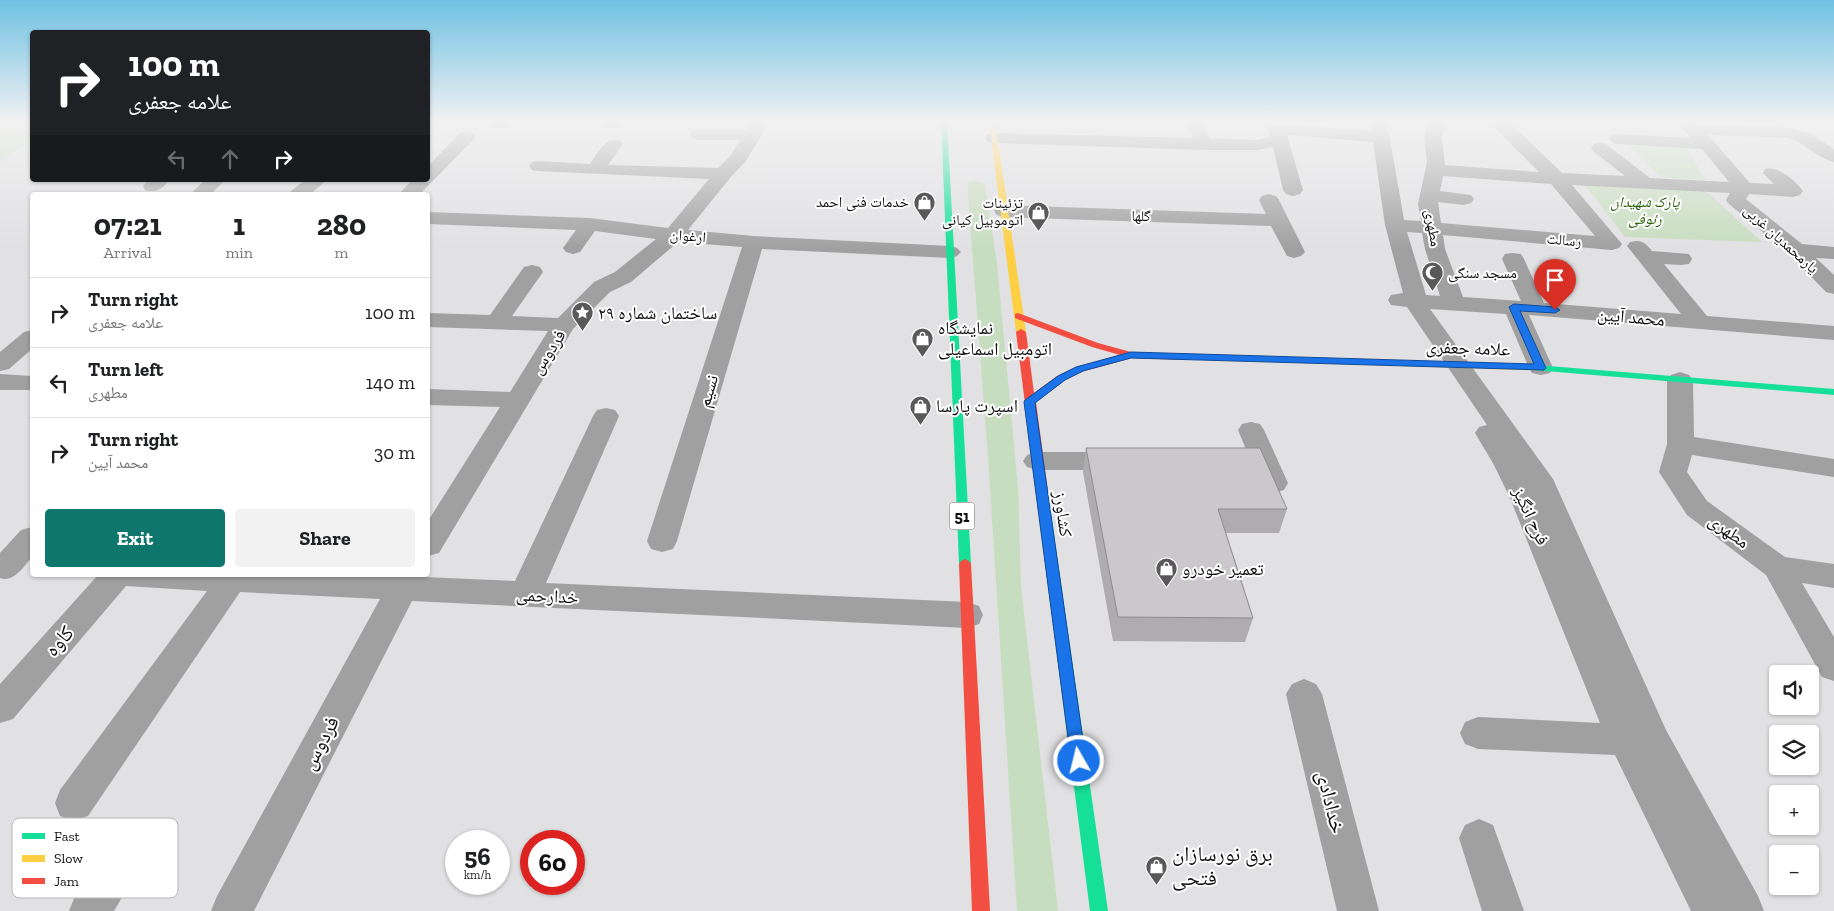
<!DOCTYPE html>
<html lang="en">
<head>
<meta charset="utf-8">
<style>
	body { margin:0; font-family:"Zilla Slab","Noto Naskh Arabic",serif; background:#f2f2f2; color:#202124; height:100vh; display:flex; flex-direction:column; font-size:19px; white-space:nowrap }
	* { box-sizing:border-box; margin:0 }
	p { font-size:16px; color:#757577 }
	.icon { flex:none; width:28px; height:28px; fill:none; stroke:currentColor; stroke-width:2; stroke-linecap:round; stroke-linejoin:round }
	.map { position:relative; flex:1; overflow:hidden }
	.sheet { position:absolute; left:30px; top:192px; width:400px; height:385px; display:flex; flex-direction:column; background:#fff; border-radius:5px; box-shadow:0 1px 4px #0004 }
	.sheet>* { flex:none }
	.guide { position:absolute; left:30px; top:30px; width:400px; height:152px; border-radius:5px; box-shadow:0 1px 4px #0004; background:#202124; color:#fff; overflow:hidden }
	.fabs { position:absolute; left:1769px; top:665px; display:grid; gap:10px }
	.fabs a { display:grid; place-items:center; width:50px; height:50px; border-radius:5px; background:#fff; box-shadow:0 1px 4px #0004; font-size:25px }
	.speed { position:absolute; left:445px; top:830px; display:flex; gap:10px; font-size:25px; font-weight:700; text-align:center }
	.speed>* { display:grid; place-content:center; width:65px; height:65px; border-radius:50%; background:#fff; box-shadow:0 1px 4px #0004; line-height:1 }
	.speed small { font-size:12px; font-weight:400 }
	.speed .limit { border:8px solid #d22; background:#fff; color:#111 }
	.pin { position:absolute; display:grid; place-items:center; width:42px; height:42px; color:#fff; margin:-51px -21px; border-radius:50% 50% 50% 0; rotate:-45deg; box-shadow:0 0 5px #0007 }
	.pin .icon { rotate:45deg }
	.me { position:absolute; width:55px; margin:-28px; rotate:352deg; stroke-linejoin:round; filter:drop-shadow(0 0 4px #0008) }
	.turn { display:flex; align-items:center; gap:18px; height:105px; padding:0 15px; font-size:22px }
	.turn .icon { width:65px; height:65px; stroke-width:2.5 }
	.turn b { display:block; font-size:35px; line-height:42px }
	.lanes { display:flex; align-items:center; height:48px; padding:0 15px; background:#0003; justify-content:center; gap:25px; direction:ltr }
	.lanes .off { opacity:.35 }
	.eta { display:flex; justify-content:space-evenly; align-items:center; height:85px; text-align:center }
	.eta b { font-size:30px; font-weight:800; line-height:35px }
	.cta { display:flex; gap:10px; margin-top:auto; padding:10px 15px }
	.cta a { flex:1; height:58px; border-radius:5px; background:#0f766e; color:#fff; font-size:20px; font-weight:800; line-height:58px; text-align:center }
	.cta a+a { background:#f2f2f2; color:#202124 }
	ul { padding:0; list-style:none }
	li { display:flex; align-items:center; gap:15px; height:70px; padding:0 15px; border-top:1px solid #e0e0e0 }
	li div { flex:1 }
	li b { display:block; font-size:19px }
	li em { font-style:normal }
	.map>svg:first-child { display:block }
	.green { fill:#c7ddbf }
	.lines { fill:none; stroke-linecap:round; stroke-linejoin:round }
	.street { fill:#a0a0a1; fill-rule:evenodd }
	.fast { fill:#16e098; fill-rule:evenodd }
	.slow { fill:#ffcf43; fill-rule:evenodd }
	.jam { fill:#f24e42; fill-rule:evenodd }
	.wall { fill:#aeacae }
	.building { fill:#cac8ca; stroke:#8d8c8d }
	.route { fill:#1a73e8; stroke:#114b97 }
	.labels { text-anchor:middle; stroke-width:4; stroke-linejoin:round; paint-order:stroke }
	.far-poi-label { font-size:15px; fill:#111011; stroke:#fff; text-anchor:end }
	.far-park-label { font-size:15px; font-style:italic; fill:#285f08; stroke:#fff }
	.far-street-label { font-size:15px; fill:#111011; stroke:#fff }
	.shield { fill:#fff; stroke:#585858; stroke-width:1 }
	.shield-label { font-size:16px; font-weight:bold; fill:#111011 }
	.poi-label { font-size:18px; fill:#111011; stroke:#fff; text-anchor:start }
	.street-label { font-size:18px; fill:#111011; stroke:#fff }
	.near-street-label { font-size:21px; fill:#111011; stroke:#fff }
	.near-poi-label { font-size:21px; fill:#111011; stroke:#fff; text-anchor:start }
	.key { fill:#fff; stroke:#b8b7b8; stroke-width:1 }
	.key-label { font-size:14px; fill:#111011 }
</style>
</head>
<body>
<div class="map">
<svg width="1834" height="911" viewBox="0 0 1834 911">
	<rect width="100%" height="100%" fill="#e1e0e2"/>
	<path class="green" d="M0,121h32v19l-32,21z
		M1625,142l60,3 21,35 -45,-3z
		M974,180l11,4 12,80 21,224 3,99 37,324h-41l-29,-455 -21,-273z
		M1582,181l118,5 62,56 -137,-5z"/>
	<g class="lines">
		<path class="street" d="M494,121h17l-4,7h-12l-2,-4z
			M604,121h17l-4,7h-12l-2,-4z
			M750,121h17l-5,14 -17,27 -15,16 -42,52 66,6 196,10 7,2 4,4 -4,4 -7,2 -188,-9 -85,292 -4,8 -11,3 -11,-3 -4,-8 95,-294 -64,-5 -47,40 -21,10 -37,37 -134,224 -11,3v-35l72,-114 -72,-2v-16l82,3 38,-61 -120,-4v-14l62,2 34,-48 8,-2 8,2 3,5 -31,44 46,2 36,-36 21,-10 41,-33 -61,-8 -15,21 -7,2 -7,-2 -3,-4 13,-18 -148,-6v-12l162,6 78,10 41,-49 -171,-8 -6,-1 -3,-4 3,-4 6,-1 52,3c8,-11 15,-28 30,-24l3,4 -15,21 110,3 13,-13 9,-15h-41l-6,-1 -3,-4 3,-4 6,-1h47z
			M1184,121h17l9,17 47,2 13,-3 -2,-8 3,-4 6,-1 95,7 -1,-10h16l17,99 17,1 -3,-17 9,-42 -3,-24 5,-17h16l-3,17 3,27 94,7 -42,-42 -3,-4 3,-4h12l53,51 63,3 -31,-24 -3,-4 3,-4 6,-1 6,1 44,34 79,4 -27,-33 -84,-5 -6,-1 -3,-4 3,-4 6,-1 73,4 -15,-17h18l3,3 93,4 19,5 25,16v13c-17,-4 -29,-19 -45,-24l-81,-3 42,48 24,1 -11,-11 2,-4c14,-3 30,11 38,22l-3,4 -7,2 -44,-3 -3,5 56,45 32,3v12l-18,-1 18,17v19l-8,-2 -37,-38 -60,-50 -3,-4 4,-7 -158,-8 50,59 -3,4 -7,2 -169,-15 2,14 18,48 58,4 -19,-42 3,-5 8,-1 8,1 3,5 20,44 137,11 -54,-68 3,-4c11,-3 15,0 22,9l37,3 3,5 -3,5 -8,1 -17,-1 43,52 127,10v14l-305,-25 24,53 -3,5 -9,2 -9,-2 -3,-5 -23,-54 -76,-5 123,170 113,251 92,166 6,15h-73l-76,-156 -137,-6 -13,-5 -5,-11 5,-11 13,-5 122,6 -90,-225 -16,-33 -19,-32 4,-6 8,-2 -80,-118 -16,-2 -3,-5 3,-5 12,-2 -18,-68 -12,-83 -86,-7 16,55 -3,4 -7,2 -7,-2 -3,-4 -10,-43 -16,3h-52l-211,-7 -6,-1 -3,-4 3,-4 6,-1 199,5zM1443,176l108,8 44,52 -154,-13 -3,-21 26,3 7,-2 3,-4 -3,-4 -31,-4zM1407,232l15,1 3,16 15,47 -14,-1z
			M467,131l6,1 3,4 -3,4 -54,55h-21l14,-15h16v-14l33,-34z
			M148,180h21c-6,9 -13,13 -24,10l-2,-4z
			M205,180h20l-15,15h-21z
			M305,180h22l-18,15h-23z
			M1269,194l7,2 3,4 26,52 -4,4 -7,2 -7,-2 -16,-30 -267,-9 -7,-2 -3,-4 3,-4 7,-2 262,9 -7,-14 3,-4z
			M32,330v19l-23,20 -9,2v-19l24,-20z
			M1680,372l9,3 4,5 1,57 140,22v18l-142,-22 -5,17 20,29 78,56 49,7v24l-32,-5 32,54v44l-12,-4 -56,-102 -79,-60 -28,-43 8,-28v-64l4,-5z
			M0,374l32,2v14h-32z
			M606,408l9,2 4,6 -73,167 421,19 12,4 4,9 -4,9 -12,4 -555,-27 -158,310h-43l6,-15 163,-297 -140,-7 -152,224 -14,5 -14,-5 -5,-13 5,-13 147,-199 -81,-5 -113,133 -13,4v-39l98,-109h327l-1,2 91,4 78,-165 4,-6z
			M1251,422l9,2 4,6 24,53 -4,7 -10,3 -10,-3 -4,-7 -22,-53 4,-6z
			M1037,452h84l10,3 4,6 -4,6 -10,3h-84l-10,-3 -4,-6 4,-6z
			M32,527v30c-8,9 -18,26 -32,21v-25l21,-23z
			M1304,679l12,5 6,10 57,217h-42l-51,-217 6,-10z
			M1479,819l14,6 31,86h-42l-23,-73 6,-13z
			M130,828l14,6 6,13 -6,13 -30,51h-45l6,-15 41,-62z"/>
		<path class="fast" d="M941,121h6l24,443 -2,3h-8l-2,-3z
			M1524,364l310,25v6l-314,-26 -1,-2z
			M1044,503l4,1 2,3 58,404h-18l-52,-404 2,-3z"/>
		<path class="slow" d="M989,121h6l31,211 -5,3 -5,-3z
			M1185,354l339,10 5,3 -5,3 -343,-11 -1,-2 1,-2z"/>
		<path class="jam" d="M1018,313l80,30 33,9 54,2 5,3 -5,3 -53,-2 -48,13 -19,9 -29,22 14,105 -2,3h-8l-2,-3 -22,-175 5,-3 5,3 8,61 23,-17 19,-9 44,-12 -28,-8 -77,-29v-4z
			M965,559l4,2 2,3 19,347h-18l-13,-347 2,-3z"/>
	</g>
	<path class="wall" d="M1086,448l201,61 -8,24h-53l27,85 -8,24 -132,-1 -30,-169z"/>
	<path class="building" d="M1086,448h174l27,61h-69l35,109 -135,-1z"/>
	<linearGradient id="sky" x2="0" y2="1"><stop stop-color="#6fc1e3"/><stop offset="0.49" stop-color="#f2f1f2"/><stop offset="1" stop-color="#f2f1f2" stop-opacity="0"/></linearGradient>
	<rect width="1834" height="249" fill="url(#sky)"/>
	<path class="route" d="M1514,304l41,3 5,3 -5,3 -35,-2 26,57 -2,2 -413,-12 -48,13 -18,9 -30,23 51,358 -2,4 -5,2 -6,-2 -2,-4 -47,-359 1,-2 33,-24 18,-9 55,-15 403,12 -25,-57z"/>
	<defs>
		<symbol id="shop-pin" viewBox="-11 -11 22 30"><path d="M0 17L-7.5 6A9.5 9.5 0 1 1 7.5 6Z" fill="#5a595a" stroke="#fff"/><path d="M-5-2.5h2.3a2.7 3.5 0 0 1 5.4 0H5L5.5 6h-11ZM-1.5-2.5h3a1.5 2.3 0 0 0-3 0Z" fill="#fff"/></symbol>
		<symbol id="mosque-pin" viewBox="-11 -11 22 30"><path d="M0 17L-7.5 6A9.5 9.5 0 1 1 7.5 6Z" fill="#5a595a" stroke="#fff"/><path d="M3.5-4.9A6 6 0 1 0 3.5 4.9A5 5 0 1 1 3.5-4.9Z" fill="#fff"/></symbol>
		<symbol id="sight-pin" viewBox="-11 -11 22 30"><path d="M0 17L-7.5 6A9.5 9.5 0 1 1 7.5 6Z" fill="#5a595a" stroke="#fff"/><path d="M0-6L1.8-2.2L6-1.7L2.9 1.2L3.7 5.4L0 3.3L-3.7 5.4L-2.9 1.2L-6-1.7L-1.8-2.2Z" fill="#fff"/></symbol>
	</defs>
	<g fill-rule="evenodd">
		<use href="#shop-pin" x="912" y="190" width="25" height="34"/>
		<use href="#shop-pin" x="1026" y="200" width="25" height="34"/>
		<use href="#mosque-pin" x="1420" y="260" width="25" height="34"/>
		<use href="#sight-pin" x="570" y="300" width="25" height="34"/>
		<use href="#shop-pin" x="910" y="326" width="25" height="34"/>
		<use href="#shop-pin" x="908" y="394" width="25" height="34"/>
		<use href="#shop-pin" x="1154" y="556" width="25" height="34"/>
		<use href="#shop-pin" x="1144" y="854" width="25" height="34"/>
	</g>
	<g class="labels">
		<g class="far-poi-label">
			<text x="909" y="207">خدمات فنی احمد</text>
			<text x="1023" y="208">تزئینات<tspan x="1023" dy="17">اتوموبیل کیانی</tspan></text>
			<text x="1448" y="278" text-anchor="start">مسجد سنگی</text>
		</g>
		<g class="far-park-label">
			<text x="1645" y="207">پارک شهیدان<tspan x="1645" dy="17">رئوفی</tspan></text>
		</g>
		<g class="far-street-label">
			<text transform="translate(1141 216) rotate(2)" y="5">گلها</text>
			<text transform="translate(1433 228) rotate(81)" y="5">مطهری</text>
			<text transform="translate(688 236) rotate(5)" y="5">ارغوان</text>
			<text transform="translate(1781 239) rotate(42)" y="5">یارمحمدیان غربی</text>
			<text transform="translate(1564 240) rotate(5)" y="5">رسالت</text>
		</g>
		<rect class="shield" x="949.5" y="502.5" width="25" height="27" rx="4"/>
		<g class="shield-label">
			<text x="962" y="522">51</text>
		</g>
		<g class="poi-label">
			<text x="598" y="319">ساختمان شماره ۲۹</text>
			<text x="938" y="334">نمایشگاه<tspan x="938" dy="21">اتومبیل اسماعیلی</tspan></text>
			<text x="936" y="412">اسپرت پارسا</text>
			<text x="1182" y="575">تعمیر خودرو</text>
		</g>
		<g class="street-label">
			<text transform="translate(1631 317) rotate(5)" y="6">محمد آیین</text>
			<text transform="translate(1468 348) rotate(2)" y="6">علامه جعفری</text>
			<text transform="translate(548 352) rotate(-57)" y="6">فردوس</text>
			<text transform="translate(708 391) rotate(-73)" y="6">نسیم</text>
			<text transform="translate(1063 514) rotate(82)" y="6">کشاورز</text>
			<text transform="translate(1531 516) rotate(65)" y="6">فرح انگیز</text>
			<text transform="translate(1729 531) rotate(36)" y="6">مطهری</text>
			<text transform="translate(547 596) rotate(3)" y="6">خدارحمی</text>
		</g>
		<g class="near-street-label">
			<text transform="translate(59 641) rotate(-49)" y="7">کاوه</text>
			<text transform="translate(320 743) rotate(-62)" y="7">فردوس</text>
			<text transform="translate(1331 802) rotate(76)" y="7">خدادادی</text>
		</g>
		<g class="near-poi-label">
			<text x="1172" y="861">برق نورسازان<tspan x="1172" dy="24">فتحی</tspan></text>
		</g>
	</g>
	<rect x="12" y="818" width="166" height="80" rx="8" class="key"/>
	<rect x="22" y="833" width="23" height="6" fill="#16e098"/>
	<rect x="22" y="855" width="23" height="7" fill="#ffcf43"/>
	<rect x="22" y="878" width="23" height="6" fill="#f24e42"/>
	<g class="key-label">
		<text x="54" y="841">Fast</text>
		<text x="54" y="863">Slow</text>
		<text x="54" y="886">Jam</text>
	</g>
</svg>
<div class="fabs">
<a><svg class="icon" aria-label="sound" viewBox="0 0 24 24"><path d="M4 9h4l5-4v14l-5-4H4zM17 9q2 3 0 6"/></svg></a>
<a><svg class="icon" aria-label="layers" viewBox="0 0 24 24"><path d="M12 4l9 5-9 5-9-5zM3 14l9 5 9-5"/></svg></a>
<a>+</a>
<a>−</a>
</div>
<div class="speed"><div>56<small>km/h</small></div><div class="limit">60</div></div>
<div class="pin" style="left:1555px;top:310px;background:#d93025"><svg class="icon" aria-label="arrive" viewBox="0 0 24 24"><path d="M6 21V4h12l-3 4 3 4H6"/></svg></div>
<svg class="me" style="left:1079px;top:761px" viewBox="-20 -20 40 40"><circle r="17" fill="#1a73e8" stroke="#fff" stroke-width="3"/><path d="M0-11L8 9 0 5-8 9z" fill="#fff"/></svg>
<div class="guide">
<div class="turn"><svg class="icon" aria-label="right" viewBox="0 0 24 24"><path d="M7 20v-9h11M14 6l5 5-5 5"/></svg><div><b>100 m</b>علامه جعفری</div></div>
<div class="lanes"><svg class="icon off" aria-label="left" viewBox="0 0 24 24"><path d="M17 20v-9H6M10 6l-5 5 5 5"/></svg><svg class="icon off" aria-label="ahead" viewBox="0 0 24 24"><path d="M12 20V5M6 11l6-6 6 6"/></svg><svg class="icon" aria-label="right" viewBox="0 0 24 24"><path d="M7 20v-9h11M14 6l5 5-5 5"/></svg></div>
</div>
<section class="sheet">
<div class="eta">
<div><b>07:21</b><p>Arrival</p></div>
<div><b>1</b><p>min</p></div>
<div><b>280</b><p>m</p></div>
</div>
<ul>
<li><svg class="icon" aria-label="right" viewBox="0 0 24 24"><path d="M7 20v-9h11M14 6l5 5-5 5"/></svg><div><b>Turn right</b><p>علامه جعفری</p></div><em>100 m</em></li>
<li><svg class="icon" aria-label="left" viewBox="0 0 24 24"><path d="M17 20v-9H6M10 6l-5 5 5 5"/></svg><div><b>Turn left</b><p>مطهری</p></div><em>140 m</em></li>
<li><svg class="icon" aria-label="right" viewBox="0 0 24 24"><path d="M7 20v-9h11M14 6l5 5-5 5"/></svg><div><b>Turn right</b><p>محمد آیین</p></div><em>30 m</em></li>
</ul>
<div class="cta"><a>Exit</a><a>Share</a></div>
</section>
</div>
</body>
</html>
